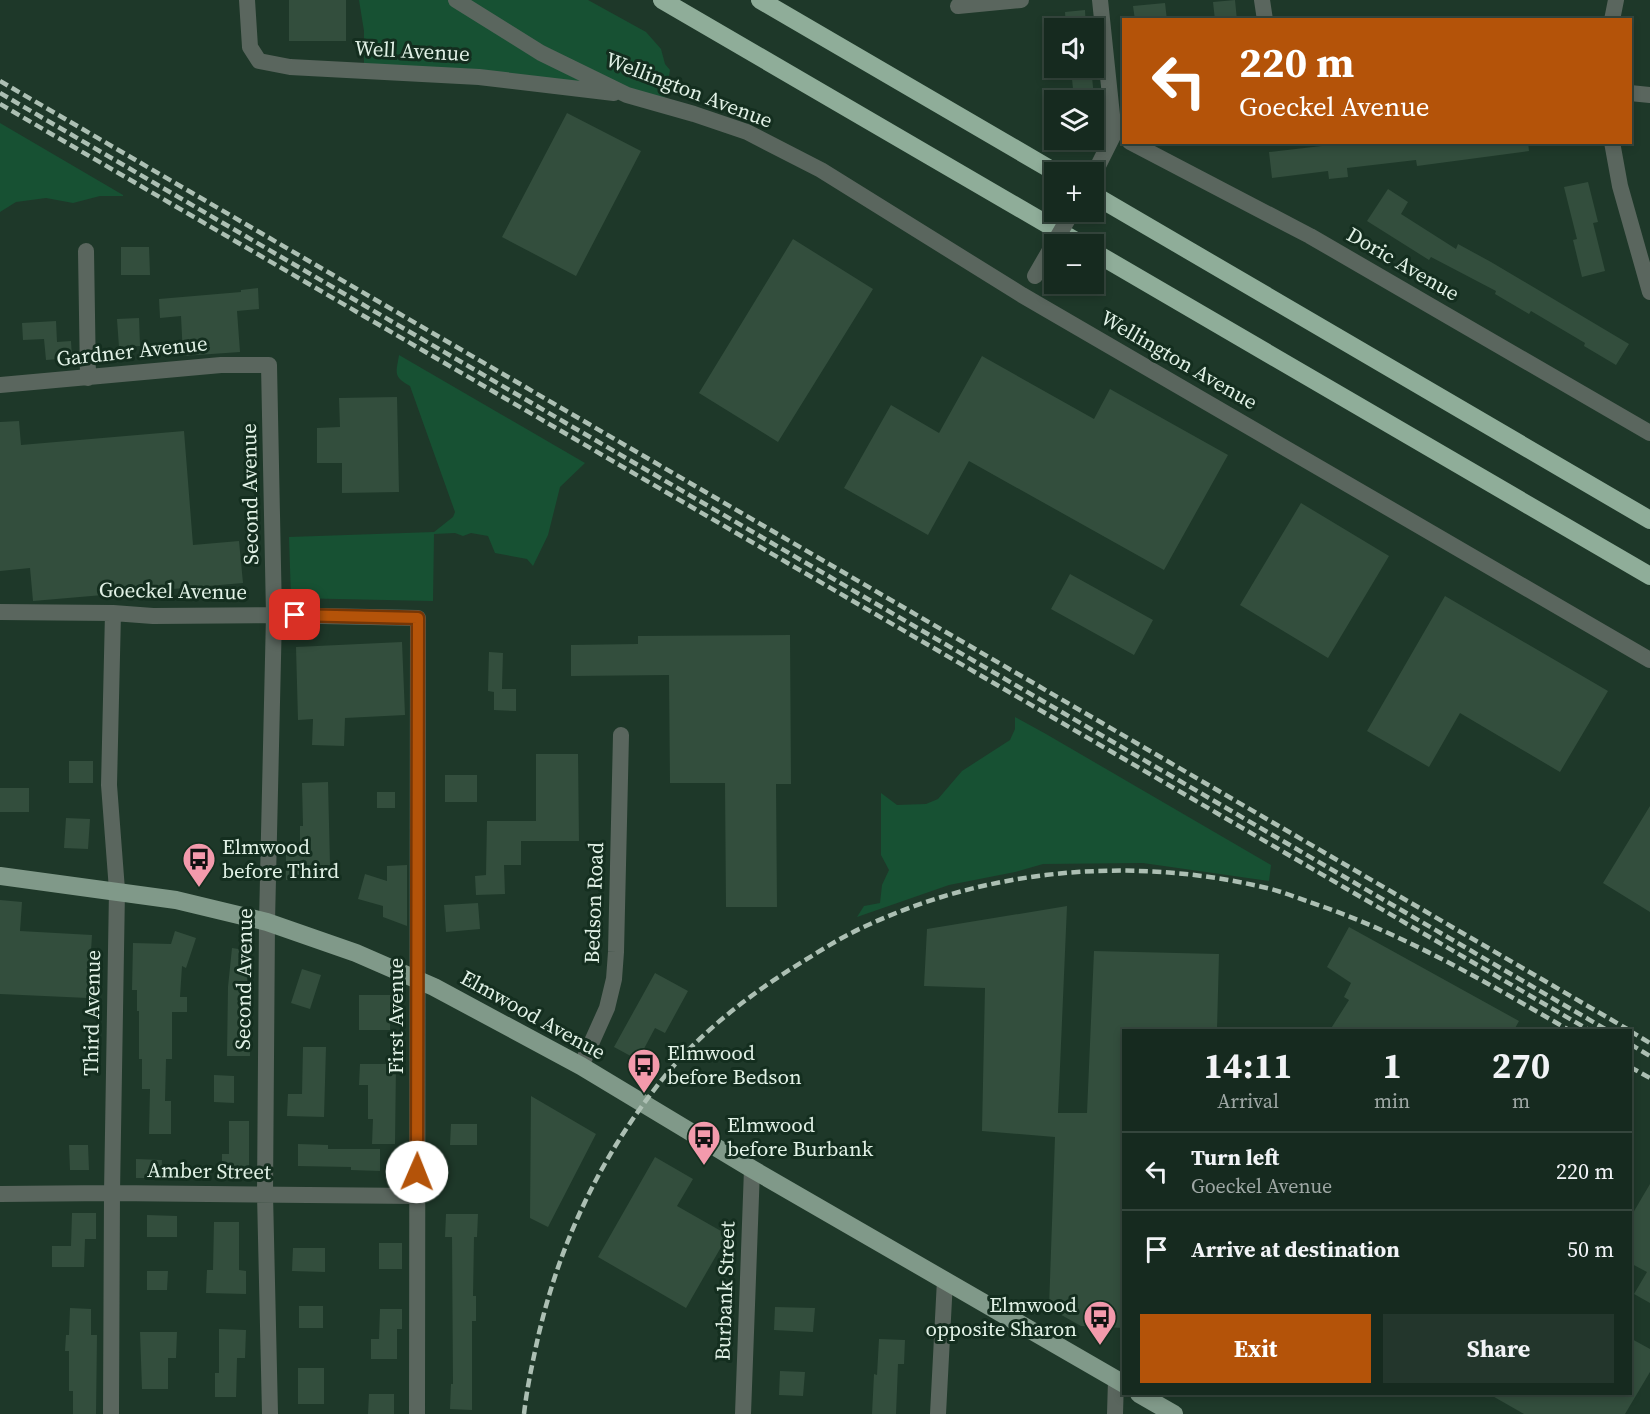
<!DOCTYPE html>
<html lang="en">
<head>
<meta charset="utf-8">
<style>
	body { margin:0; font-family:"Source Serif 4",serif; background:#23362c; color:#f1f3f6; height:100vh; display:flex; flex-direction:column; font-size:22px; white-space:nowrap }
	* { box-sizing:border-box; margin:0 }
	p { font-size:20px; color:#9ea7a4 }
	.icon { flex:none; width:33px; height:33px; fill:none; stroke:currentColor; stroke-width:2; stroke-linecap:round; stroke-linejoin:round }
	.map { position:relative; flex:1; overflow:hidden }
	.panel { position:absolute; left:1122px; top:1029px; width:510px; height:366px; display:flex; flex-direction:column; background:#162a1f; border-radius:0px; box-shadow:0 3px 9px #0003,0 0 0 2px #35463d }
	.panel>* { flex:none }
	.hud { position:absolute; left:1122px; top:18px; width:510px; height:126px; border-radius:0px; box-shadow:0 3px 9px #0003,0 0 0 2px #35463d; background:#b45309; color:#fff; overflow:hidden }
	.controls { position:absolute; left:1044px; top:18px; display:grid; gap:12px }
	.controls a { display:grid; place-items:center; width:60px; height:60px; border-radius:0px; background:#162a1f; box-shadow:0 3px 9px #0003,0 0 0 2px #35463d; font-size:30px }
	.pin { position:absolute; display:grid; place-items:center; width:51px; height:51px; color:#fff; margin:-26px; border-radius:12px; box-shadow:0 3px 9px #0006 }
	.me { position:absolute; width:66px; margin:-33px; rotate:1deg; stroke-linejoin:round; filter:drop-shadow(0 0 4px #0008) }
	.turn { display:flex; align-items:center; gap:21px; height:126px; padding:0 18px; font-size:27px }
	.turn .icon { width:78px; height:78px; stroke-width:2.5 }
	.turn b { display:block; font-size:42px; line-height:51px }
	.eta { display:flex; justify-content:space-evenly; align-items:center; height:102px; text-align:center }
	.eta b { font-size:36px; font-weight:700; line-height:42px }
	.cta { display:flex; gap:12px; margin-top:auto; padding:12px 18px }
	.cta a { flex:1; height:69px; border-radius:0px; background:#b45309; color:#fff; font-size:24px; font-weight:700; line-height:69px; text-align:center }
	.cta a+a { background:#23362c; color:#f1f3f6 }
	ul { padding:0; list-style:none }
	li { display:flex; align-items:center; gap:18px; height:78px; padding:0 18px; border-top:2px solid #35463d }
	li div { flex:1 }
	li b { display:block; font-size:22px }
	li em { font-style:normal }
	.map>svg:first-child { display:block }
	.green { fill:#175133 }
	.building { fill:#334e3d }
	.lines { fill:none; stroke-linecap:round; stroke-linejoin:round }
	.street { stroke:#5a665e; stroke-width:16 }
	.primary { stroke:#809989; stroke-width:18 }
	.highway { stroke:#8fad99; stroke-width:18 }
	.rail { stroke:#acbfb3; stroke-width:4.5; stroke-dasharray:9 4.5; stroke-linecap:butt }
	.street-bridge { stroke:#5a665e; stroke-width:16 }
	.route-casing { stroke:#753606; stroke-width:15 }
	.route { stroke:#b45309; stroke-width:10 }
	.labels { text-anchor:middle; stroke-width:6; stroke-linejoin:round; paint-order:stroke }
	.street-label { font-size:21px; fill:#e1f1e6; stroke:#142e1f }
	.poi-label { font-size:21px; fill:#e1f1e6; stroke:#142e1f; text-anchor:start }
</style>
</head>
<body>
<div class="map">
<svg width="1650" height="1414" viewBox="0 0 1650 1414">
	<rect width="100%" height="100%" fill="#1e3829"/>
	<path class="green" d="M359,0h229l58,32 15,17 4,15 5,6 -6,33 -300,-40v-32z
		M0,123l123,72v1h-23l-27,7 -27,-5 -30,4 -16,10z
		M399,355l186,108 -25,24 -12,48 -15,31 -6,-7 -32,-6 -7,-17 -17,-3 -8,3 -8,-3 -21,1 -1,67 -142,-3 -2,-61 145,-5 19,-15 2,-5 -45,-126c-17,-10 -14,-12 -11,-31z
		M1015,717l31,17 225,131 -2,16 -126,-18 -100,1 -28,8 -66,13 -92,32 7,-11 16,-3 2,-18 7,-15 -8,-15v-62l16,12 29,-1 12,-5 24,-28 48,-31 5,-11z"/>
	<path class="building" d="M289,0h57v41h-57z
		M1235,0l2,20h-22l-2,-18z
		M1165,3l2,17h-32l-2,-14z
		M1085,10l1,18h-20l-1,-16z
		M1092,77l2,20 -20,2 -2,-20z
		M567,113l74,38 -65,125 -74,-39z
		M1356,142h172l1,9 -112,15 -1,-6 -69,8 1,9 -19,2 -1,-8 -56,7 -3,-26z
		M1588,182l10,40 -5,1 12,48 -23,6 -9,-37 4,-1 -13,-52z
		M1388,189l20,13 -7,12 55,35 2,-5 33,18 138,82 -13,21 -32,-19 1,-3 -54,-32 -2,3 -34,-20 1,-3 -65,-34 -2,3 -62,-39z
		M793,239l80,50 -95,153 -79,-49z
		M121,247h28l1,28h-29z
		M258,288l1,21 -22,2 3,41 -57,4 -2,-40 -21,2 -1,-19 82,-7v-2z
		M139,318l1,28 -21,1 -2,-28z
		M56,321l1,21 14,-1 1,17 -26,2 -2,-21 -21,1 -1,-17z
		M982,356l112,63 16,-30 118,66 -64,115 -195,-109 -41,74 -84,-47 47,-83 48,28z
		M397,397l2,95 -57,1v-30h-25v-35l23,-1 -1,-29z
		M19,421l2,24 163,-14 9,114 46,-4 4,42 -210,18 -3,-33 -30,3v-149z
		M1301,503l88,53 -61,102 -88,-53z
		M1070,574l83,46 -19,35 -83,-46z
		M1445,596l163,95 -48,81 -100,-59 -31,54 -62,-36z
		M790,635l1,149h-15l1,123h-51l-1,-124h-55l-1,-108 -98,1v-31l67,-1v-8z
		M402,642l3,73 -60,3 -1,28 -32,-1 1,-26 -15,1 -2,-73z
		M489,652l14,1 -1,36h14v22l-22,-1v-18l-6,-1z
		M536,754h42l1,87h-58v24h-17l1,29 -29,1 -1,-19 11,-1 1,-54h49z
		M69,761h24v22h-24z
		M445,775h32v27h-32z
		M328,782l2,83h-20v15h-24v-31h14v-23h3l-1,-43z
		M0,788h29v24h-29z
		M377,792h18v16h-18z
		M1650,806v106l-47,-29z
		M66,818l24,1 -2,30 -24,-1z
		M407,865v61l-24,-9v-11l-25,-7 7,-25 22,7v-15z
		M0,900l22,2 -2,29 72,4 -4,63 -88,-4z
		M478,903l2,26 -34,3 -2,-27z
		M1067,906l-9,207h29l7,-162 125,3 -2,76h-93v298l-43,-2 -32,-18 6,-171 -73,-6 3,-143 -61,-2 3,-57z
		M1349,927l170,94 -5,9h-184l19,-30 -5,-3 7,-14 -24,-16z
		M175,931l21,7 -10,30 -4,-2 -2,31h7v15h-15v47h-6l-1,42h6v33h-22l1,-45h-8v-30h-3v-48h-2v-21h-5l1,-47 38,1z
		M232,948l19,3 -6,44h4l1,61h-23l1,-69z
		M302,969l19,6 -11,34 -19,-6z
		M655,973l33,18 -23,42 -10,-5 -17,32 -24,-13z
		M359,995h32l-1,35h-31z
		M303,1047h23l-2,70 -37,-1 1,-22h14z
		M360,1064h36l-1,80h-23l1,-25h-5v-34h-9z
		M214,1075l20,1v27l-20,-1z
		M531,1096l65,38 -48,93 -18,-9z
		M229,1121h20v54l-27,-1v-20h7z
		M451,1124h26v21h-27z
		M298,1144l30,1v4h52v22l-29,-1v-3l-53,-1z
		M69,1145h19l1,25h-19z
		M655,1157l38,22 -16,27 51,29 -42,73 -88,-51z
		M136,1159l26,1 -1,18h-25z
		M1650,1184v119l-16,-9 13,-22 -17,-9v-45z
		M72,1213h24v26h-11l-1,28h-32v-21h19z
		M446,1214h32l-1,23h-3l-1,59h3v25h-4v89l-22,-1 1,-25h2l-1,-147h-7z
		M147,1215l30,1v21h-30z
		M214,1222h25v48l7,1v23l-40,-1 1,-23h6z
		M379,1243h23v26h-23z
		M293,1248h32v24l-33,-1z
		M147,1271h21l-1,19h-20z
		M299,1306h24v22h-24z
		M775,1307l40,1 -2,24 -39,-2z
		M70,1308l21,1v26h6l-1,79h-23v-23h-4v-40h-4l1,-16h3z
		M380,1309h22v20h-5v30h-26v-20h8z
		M219,1329l27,1 -1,28h-8l-1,39h-21v-24h4z
		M140,1332h37l-1,26h-8v31h-26z
		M1630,1338l20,11v23l-25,42h-101l-35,-20h141z
		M879,1339l26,1 -1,24h-6l-2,50h-24l2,-40 3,1z
		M298,1368h26v36h-26z
		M780,1371l25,1 -2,24 -24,-1z
		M369,1394h25v20h-26z"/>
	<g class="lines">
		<path class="street" d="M247,0l3,47 9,14 31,6 189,10 135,16
			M456,0l85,53 86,42 67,19 53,18 74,38 201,125 628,365
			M1262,0l3,20
			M958,6l63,-6
			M1612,20l4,-20
			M1630,93l20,2
			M1130,142l180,94 340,197
			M1612,142l8,44 30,106
			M1094,174l20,-40 -14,-134
			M86,251l2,127
			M0,385l221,-20h48l5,250 -7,307 -2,272 5,220
			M0,612l113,1 40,3 121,-1 144,3 -1,796
			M581,1066l26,-58 7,-29 2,-27 5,-217
			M0,1194l112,-1 305,3
			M111,1414l1,-221 5,-303 -8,-105 4,-172
			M743,1414l9,-245
			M938,1414l7,-134
			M1115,1414l1,-34"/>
		<path class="primary" d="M0,876l176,24 91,22 89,31 78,34 147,79 171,103 372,215
			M1139,1394l35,20"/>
		<path class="highway" d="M662,0l419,244
			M760,0l295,172
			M1094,195l556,325
			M1094,252l556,324"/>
		<path class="rail" d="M0,81l1629,949
			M0,93l1607,937
			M0,104l1589,926
			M1630,1031l20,12
			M1630,1044l20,12
			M1630,1067l20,11
			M524,1414c3,-27 9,-54 15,-81 22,-93 62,-177 122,-252 38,-48 89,-87 141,-119 21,-13 43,-27 66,-37 126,-58 269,-69 403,-36 18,5 35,12 53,18 87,31 165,77 245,123"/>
		<path class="street-bridge" d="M1035,276l37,-64"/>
	</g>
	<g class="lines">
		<defs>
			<path id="route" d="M295,615l123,3 -1,554"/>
		</defs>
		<use href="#route" class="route-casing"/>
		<use href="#route" class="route"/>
	</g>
	<defs>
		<symbol id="bus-pin" viewBox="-11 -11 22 30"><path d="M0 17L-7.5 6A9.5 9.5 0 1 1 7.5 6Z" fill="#f39aac" stroke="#142e1f"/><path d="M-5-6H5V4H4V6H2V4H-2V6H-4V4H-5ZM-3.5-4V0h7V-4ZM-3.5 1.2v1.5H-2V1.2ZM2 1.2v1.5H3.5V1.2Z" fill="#111"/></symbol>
	</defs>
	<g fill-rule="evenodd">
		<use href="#bus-pin" x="180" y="840" width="38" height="52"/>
		<use href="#bus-pin" x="625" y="1046" width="38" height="52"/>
		<use href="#bus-pin" x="685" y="1118" width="38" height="52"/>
		<use href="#bus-pin" x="1081" y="1298" width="38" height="52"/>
	</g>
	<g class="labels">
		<g class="street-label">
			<text transform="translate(412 51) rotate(3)" y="7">Well Avenue</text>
			<text transform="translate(689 90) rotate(21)" y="7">Wellington Avenue</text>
			<text transform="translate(1403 264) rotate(30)" y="7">Doric Avenue</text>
			<text transform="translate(132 351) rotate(-6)" y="7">Gardner Avenue</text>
			<text transform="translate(1179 360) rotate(30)" y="7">Wellington Avenue</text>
			<text transform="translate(250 494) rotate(-91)" y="7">Second Avenue</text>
			<text transform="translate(173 591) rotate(1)" y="7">Goeckel Avenue</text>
			<text transform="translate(594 903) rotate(-88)" y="7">Bedson Road</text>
			<text transform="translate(244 979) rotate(-89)" y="7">Second Avenue</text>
			<text transform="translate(92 1013) rotate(-89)" y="7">Third Avenue</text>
			<text transform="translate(533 1015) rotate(29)" y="7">Elmwood Avenue</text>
			<text transform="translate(396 1016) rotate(-90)" y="7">First Avenue</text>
			<text transform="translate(209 1171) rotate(1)" y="7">Amber Street</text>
			<text transform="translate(725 1291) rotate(-88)" y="7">Burbank Street</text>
		</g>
		<g class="poi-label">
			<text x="222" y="854">Elmwood<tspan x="222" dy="24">before Third</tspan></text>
			<text x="667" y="1060">Elmwood<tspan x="667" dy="24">before Bedson</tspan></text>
			<text x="727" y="1132">Elmwood<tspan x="727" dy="24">before Burbank</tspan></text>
			<text x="1077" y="1312" text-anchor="end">Elmwood<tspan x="1077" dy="24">opposite Sharon</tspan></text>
		</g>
	</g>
</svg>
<div class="controls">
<a><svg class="icon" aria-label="sound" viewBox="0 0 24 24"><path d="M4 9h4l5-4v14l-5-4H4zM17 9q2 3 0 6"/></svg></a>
<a><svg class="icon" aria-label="layers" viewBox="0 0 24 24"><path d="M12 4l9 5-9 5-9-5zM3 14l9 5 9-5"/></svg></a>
<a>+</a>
<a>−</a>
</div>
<div class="pin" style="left:295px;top:615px;background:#d93025"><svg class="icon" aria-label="arrive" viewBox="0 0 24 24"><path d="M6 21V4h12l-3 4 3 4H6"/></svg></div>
<svg class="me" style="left:417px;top:1172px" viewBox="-20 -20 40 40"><circle r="19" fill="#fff"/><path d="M0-13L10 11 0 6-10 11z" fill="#b45309"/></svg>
<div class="hud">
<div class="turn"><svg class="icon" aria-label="left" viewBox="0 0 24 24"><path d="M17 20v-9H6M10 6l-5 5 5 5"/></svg><div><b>220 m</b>Goeckel Avenue</div></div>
</div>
<section class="panel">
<div class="eta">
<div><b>14:11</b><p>Arrival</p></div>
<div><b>1</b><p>min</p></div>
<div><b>270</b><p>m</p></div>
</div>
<ul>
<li><svg class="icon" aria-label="left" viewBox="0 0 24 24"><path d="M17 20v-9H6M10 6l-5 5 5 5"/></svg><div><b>Turn left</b><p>Goeckel Avenue</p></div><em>220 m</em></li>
<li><svg class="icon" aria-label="arrive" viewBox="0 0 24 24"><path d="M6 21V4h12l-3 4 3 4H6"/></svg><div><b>Arrive at destination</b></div><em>50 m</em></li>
</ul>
<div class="cta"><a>Exit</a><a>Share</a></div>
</section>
</div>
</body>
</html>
